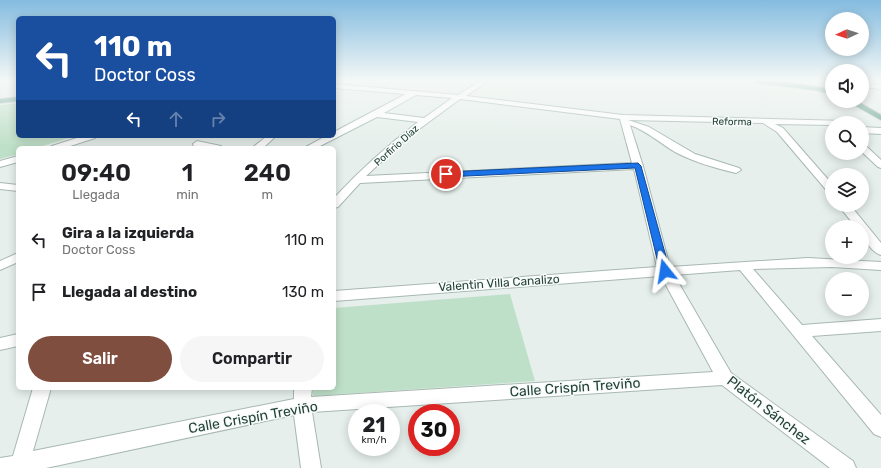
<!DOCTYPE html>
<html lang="es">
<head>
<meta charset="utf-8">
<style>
	body { margin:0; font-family:Rubik,sans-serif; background:#f6f6f6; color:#202124; height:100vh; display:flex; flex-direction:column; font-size:15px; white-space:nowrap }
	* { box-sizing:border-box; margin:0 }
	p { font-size:13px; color:#757577 }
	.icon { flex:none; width:22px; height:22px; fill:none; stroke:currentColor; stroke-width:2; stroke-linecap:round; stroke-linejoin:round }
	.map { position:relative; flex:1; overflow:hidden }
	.drawer { position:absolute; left:16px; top:146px; width:320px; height:244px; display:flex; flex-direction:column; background:#fff; border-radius:6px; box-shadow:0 2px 10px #0003 }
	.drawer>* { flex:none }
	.top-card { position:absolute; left:16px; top:16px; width:320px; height:122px; border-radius:6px; box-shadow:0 2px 10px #0003; background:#1a4fa0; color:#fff; overflow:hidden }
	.needle { width:26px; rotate:267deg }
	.tools { position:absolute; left:825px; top:12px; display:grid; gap:8px }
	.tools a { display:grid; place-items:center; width:44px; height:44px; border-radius:50%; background:#fff; box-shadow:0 2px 10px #0003; font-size:20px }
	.speed { position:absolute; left:348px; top:404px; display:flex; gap:8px; font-size:20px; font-weight:700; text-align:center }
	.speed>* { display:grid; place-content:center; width:52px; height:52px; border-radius:50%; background:#fff; box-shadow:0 2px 10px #0003; line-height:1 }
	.speed small { font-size:10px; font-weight:400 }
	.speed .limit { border:6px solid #d22; background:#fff; color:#111 }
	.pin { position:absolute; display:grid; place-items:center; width:34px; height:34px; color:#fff; margin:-17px; border:2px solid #fff; border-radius:50%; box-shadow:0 1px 4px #0007 }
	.me { position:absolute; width:44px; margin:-22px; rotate:345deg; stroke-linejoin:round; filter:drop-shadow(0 0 3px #0008) }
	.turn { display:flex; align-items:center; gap:14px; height:84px; padding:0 12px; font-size:18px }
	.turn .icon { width:52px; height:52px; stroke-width:2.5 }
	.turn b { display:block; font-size:28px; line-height:34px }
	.lanes { display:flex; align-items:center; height:38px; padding:0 12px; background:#0003; justify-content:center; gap:20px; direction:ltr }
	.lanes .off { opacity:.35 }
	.eta { display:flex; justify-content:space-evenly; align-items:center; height:68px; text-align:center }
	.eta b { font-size:24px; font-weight:600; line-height:28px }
	.primary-button { display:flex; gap:8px; margin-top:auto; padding:8px 12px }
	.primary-button a { flex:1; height:46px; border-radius:24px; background:#7f4e3f; color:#fff; font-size:16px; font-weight:600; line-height:46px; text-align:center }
	.primary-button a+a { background:#f6f6f6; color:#202124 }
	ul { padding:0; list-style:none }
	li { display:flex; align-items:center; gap:12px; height:52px; padding:0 12px }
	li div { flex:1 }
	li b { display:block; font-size:15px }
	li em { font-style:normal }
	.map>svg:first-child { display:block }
	.green { fill:#bfe0c8 }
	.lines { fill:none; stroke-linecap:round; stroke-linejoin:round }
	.minor-casing { stroke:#a8b8b2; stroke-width:2 }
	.major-casing { stroke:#c2cac8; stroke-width:2 }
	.minor { fill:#fff; fill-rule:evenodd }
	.major { fill:#6aa596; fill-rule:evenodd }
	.route { fill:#1a73e8; stroke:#114b97 }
	.labels { text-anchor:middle; stroke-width:3; stroke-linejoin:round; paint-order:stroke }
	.far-street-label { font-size:10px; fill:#24423a; stroke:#f7fbf9 }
	.street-label { font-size:12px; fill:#24423a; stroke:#f7fbf9 }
	.near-street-label { font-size:14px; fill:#24423a; stroke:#f7fbf9 }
</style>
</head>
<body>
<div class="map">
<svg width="881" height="468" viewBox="0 0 881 468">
	<rect width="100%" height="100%" fill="#e6efeb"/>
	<path class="green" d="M18,103v33h57l-39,12h-18v6l-18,5v-54z
		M510,294l25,87 -222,15v-8h21v-80z"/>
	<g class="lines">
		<defs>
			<path id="minor" d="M480,81h8l-22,15 157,19 223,6 1,2h-15v2l-57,-1 8,4 49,56v9l-4,-1 -51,-60 -14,-9 -135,-3 21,7 46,27 44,14 2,2 -5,3c-21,-5 -42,-11 -61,-21 -15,-9 -28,-21 -45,-27l13,41 27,101 138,-9 73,4v8l-49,-3 -79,2 49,56 79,-6v12l-69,5 69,79v22l-7,-3 -134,-164 -66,5 57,98 122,88 3,7h-26l-108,-83 -410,27 9,56h-20l-7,-53 -248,53h-46v-10l13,-2 20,-68h18l-18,63 261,-52v-11h18l-1,9 402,-25 -52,-96 -327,25v-10l323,-24 -23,-98 -274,14 -22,24 -4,1v-10c26,-28 54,-53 84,-76l-41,-5 -61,31h-12l22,-12h8v-4l72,-38 -72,-6v-4l124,11zM416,95l36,3 -28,20 -40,-5zM460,99l160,20 12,44 -266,13 41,-38z
				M826,81h6v4z
				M862,83l19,2v4l-19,-2z
				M862,127l19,1v6l-19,-1z
				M83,136h13l-1,2 -31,10h-14l2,-2z
				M267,136h9l-13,12h-11z
				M197,141l24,5 2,2h-19l-10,-2 -1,-2z
				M862,144l3,1 16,15v8l-3,-1 -16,-15z
				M18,156v6l-18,5v-6z
				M0,183l18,2v6l-18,-2z
				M838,205h12l31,38v12c-10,-3 -19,-18 -19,-28h-6z
				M18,253v9l-18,8v-9z
				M18,334v12l-18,4v-12z"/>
			<path id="major" d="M754,81c26,0 52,3 78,9v4l-18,-4 -57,-7z
				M18,97v4l-18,2v-4z
				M847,101h10l24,14v5z"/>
		</defs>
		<use href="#minor" class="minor-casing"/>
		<use href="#major" class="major-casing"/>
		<use href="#minor" class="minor"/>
		<use href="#major" class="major"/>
	</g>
	<linearGradient id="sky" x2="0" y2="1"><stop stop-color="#84bce0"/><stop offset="0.55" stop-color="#f4f8f6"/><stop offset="1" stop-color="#f4f8f6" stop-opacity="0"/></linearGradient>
	<rect width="881" height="146" fill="url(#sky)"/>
	<path class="route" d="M638,163l3,3 29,105 -5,3 -5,-3 -25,-103 -189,9 -4,-3 4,-2z"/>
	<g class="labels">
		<g class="far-street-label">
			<text transform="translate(732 121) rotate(1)" y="4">Reforma</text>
			<text transform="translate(396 145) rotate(-42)" y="4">Porfirio Díaz</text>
		</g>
		<g class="street-label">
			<text transform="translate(499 283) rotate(-4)" y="4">Valentin Villa Canalizo</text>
		</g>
		<g class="near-street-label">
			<text transform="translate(575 387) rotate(-4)" y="5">Calle Crispín Treviño</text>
			<text transform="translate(769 410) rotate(38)" y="5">Platón Sánchez</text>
			<text transform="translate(253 417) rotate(-10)" y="5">Calle Crispín Treviño</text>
		</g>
	</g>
</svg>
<div class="tools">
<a><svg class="needle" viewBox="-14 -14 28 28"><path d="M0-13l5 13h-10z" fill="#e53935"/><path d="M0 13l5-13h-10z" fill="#757577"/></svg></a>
<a><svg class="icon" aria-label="sound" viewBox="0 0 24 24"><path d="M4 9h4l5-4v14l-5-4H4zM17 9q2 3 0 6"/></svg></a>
<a><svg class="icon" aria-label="search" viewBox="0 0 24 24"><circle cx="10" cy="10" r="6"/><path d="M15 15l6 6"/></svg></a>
<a><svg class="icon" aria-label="layers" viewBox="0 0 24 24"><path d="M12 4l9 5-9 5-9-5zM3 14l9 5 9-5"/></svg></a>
<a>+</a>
<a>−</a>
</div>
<div class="speed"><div>21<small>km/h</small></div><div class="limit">30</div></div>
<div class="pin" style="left:446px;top:174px;background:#d93025"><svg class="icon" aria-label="arrive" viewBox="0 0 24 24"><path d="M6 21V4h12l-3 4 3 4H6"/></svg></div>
<svg class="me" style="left:665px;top:271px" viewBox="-20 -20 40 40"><path d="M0-17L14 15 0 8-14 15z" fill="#1a73e8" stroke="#fff" stroke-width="4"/></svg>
<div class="top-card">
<div class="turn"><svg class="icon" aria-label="left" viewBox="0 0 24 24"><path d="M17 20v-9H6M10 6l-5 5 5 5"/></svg><div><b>110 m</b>Doctor Coss</div></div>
<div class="lanes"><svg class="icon" aria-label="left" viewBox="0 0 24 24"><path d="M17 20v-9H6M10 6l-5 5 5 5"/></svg><svg class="icon off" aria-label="ahead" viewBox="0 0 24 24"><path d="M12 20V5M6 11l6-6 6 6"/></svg><svg class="icon off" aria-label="right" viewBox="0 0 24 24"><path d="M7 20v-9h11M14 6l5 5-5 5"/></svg></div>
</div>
<section class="drawer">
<div class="eta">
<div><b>09:40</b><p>Llegada</p></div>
<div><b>1</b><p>min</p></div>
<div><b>240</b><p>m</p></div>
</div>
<ul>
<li><svg class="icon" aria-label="left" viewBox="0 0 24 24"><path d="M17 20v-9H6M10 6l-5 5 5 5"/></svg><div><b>Gira a la izquierda</b><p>Doctor Coss</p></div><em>110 m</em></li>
<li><svg class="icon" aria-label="arrive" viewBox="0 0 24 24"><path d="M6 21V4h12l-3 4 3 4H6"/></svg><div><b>Llegada al destino</b></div><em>130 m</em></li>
</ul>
<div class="primary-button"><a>Salir</a><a>Compartir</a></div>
</section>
</div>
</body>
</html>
